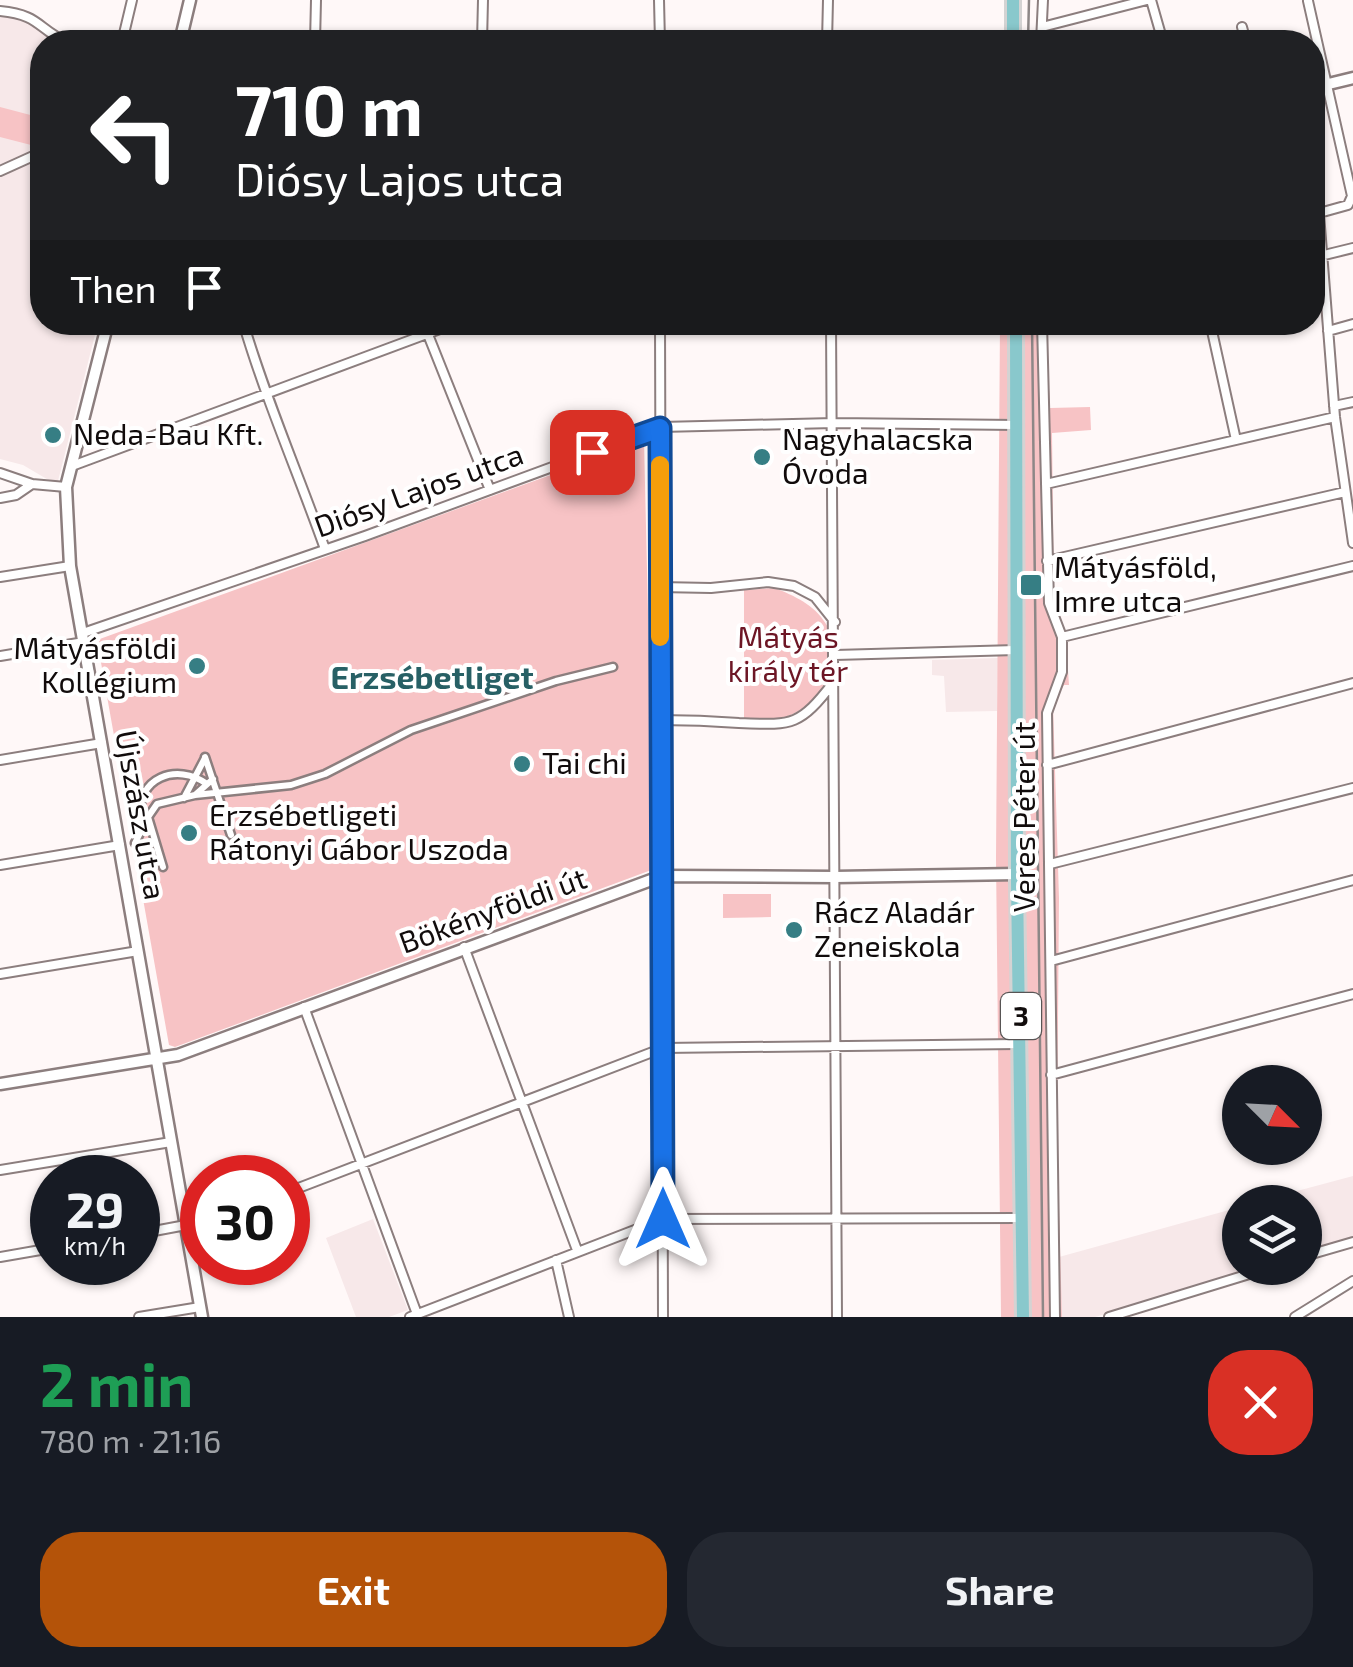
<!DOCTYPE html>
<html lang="en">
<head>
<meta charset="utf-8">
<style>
	body { margin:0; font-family:"Exo 2",sans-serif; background:#242831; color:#f1f3f6; height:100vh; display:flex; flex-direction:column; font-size:38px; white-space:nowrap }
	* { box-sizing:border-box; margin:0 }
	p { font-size:32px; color:#9ea1a6 }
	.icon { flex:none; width:55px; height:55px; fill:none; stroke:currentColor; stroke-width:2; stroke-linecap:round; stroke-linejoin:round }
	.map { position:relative; height:1317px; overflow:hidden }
	.side { display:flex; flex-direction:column; background:#171b24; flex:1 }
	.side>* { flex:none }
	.guide { position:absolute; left:30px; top:30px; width:1295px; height:305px; border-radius:40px; box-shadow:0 2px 8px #0004; background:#202124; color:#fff; overflow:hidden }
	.needle { width:65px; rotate:114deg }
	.buttons { position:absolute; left:1222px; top:1065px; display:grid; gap:20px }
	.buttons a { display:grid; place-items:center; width:100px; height:100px; border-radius:50%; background:#171b24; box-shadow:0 2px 8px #0004; font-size:50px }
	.speed { position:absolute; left:30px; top:1155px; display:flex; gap:20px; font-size:50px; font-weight:700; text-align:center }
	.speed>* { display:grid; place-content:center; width:130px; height:130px; border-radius:50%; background:#171b24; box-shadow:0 2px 8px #0004; line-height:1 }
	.speed small { font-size:25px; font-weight:400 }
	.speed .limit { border:15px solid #d22; background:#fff; color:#111 }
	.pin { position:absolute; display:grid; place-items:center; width:85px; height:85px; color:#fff; margin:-42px; border-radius:20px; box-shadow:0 5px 15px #0006 }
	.me { position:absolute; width:110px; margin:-55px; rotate:0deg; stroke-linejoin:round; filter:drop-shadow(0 0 8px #0008) }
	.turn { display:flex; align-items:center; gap:35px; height:210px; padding:0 40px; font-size:45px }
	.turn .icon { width:130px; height:130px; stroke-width:2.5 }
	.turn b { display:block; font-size:70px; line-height:85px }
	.then { display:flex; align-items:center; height:95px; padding:0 40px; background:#0003; gap:20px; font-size:38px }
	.round { display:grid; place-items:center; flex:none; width:105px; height:105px; border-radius:40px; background:#242831 }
	.headline { display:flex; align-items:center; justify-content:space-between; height:170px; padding:0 40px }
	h1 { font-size:60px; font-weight:700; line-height:75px; color:#1e9e55 }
	.cta { display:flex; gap:20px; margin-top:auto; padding:20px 40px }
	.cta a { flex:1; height:115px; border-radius:40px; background:#b45309; color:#fff; font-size:40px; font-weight:700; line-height:115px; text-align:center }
	.cta a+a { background:#242831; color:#f1f3f6 }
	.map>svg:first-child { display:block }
	.built { fill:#f7e8e9 }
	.green { fill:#f7c3c5 }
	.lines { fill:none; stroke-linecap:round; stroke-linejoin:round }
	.pedestrian-casing { stroke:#8c7e7e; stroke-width:11 }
	.minor-casing { stroke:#8c7e7e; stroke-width:12 }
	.tertiary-casing { stroke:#8c7e7e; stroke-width:15 }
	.primary-casing { stroke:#d4d3d3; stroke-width:18 }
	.pedestrian { stroke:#fff; stroke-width:6 }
	.minor { stroke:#fff; stroke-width:8 }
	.tertiary { stroke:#fff; stroke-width:10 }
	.primary { stroke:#89c8cc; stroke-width:12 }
	.tram { stroke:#8d8787; stroke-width:2.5 }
	.route-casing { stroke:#114b97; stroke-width:25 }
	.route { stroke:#1a73e8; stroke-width:18 }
	.slow { stroke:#f59e0b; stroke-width:18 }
	.poi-dot { fill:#367e84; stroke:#fff; stroke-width:4 }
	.labels { text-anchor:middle; stroke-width:8; stroke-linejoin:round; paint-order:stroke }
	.shield { fill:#fff; stroke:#585555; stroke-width:2.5 }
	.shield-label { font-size:28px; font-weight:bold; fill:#110c0c }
	.poi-label { font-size:30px; fill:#110c0c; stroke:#fff; text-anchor:start }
	.street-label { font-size:30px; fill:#110c0c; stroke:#fff }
	.park-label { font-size:30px; fill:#6d1625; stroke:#fff }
	.neighbourhood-label { font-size:32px; font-weight:bold; fill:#276065; stroke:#fff }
</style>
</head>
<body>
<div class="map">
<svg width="1353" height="1317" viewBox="0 0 1353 1317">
	<rect width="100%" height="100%" fill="#fff8f8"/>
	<path class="built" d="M0,14l35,9 18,19h-11v101l-13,6 13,5v168l56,1 -41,162 -34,-20 -23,-6z
		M998,658l-1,53 -51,1 -2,-36 -12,-1v-15z
		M1353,1176v67l-48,14v-55h-49z
		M1240,1207v61h29l-174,49h-33l-3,-60z
		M373,1219l35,91 -19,7h-33l-30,-79z"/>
	<path class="green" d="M0,107l38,10 -7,28 -31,-8z
		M1000,323h52l2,6 -8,2 4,77 40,-1 1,23 -39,3 2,167 12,42 3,43h-5l-11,20 6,193 -2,242 5,177h-61l-5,-458z
		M644,441l10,428 -479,178 -6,-2 -72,-405z
		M775,588c19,8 39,16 51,36 23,38 -5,82 -43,94 -12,4 -26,3 -39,3v-131z
		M723,894h48v23l-48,1z"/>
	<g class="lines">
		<defs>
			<path id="pedestrian" d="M205,757l26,78
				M213,779l-18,16 96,-10 34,-11 86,-44 145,-49 57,-14
				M184,798l21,-40
				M135,843l13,-26 -7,1c-6,-40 36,-56 66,-34
				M163,867l-15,-50 9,-13 38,-9"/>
			<path id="minor" d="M659,0l1,42
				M1151,0l12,42
				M1308,1l44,195 -4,9 -36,10
				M0,11c41,4 37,18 67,31
				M1042,27l105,-27
				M1242,27l4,15
				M122,42l10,-42
				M315,42l1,-42
				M482,42l1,-42
				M827,42l1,-42
				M1041,42l2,-42
				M0,171l42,-19
				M1319,214l16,203 18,126
				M1312,258l41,-10
				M243,322c23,78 55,151 82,227
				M423,322l67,168
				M660,322l3,995
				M831,322l6,995
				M1042,322l7,281 13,34v35l-15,41 8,604
				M1210,322l26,118
				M1042,327l18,-5
				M1328,331l25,-7
				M1334,406l19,-4
				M72,466l387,-144
				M0,473l32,11
				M1046,484l289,-67
				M0,498l16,-3 16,-11 34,3
				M1047,561l298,-69
				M0,577l70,-11
				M659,587l52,1 57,-6 26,4 21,11 20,25
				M83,633l282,-97 296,-109 173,-4 182,2
				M1062,637l291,-71
				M835,655l181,-5
				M0,656l84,-14
				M660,720c26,0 53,1 79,3 53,2 60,4 94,-40
				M0,760l102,-17
				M1047,765l306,-82
				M1050,864l303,-76
				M0,865l120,-20
				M464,947l113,303
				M1051,961l302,-81
				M0,974l138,-23
				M304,1007l113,307
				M1051,1075l302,-81
				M0,1170l171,-28
				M288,1192l375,-144 358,-4
				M138,1234l64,-12
				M1305,1256l48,-14
				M0,1257l52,-9
				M556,1260l13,57
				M139,1317l61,-10
				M410,1317l253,-98 360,-1
				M1109,1317l160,-49
				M1295,1317l58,-36"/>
			<path id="tertiary" d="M180,42l10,-42
				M1312,88l41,-10
				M108,322l-42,165 4,79 132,751
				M0,1084l178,-29 484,-179 173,1 182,-3"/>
			<path id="primary" d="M1013,42v-42
				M1016,322l1,560 6,435"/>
		</defs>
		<use href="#pedestrian" class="pedestrian-casing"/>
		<use href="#minor" class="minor-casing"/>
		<use href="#tertiary" class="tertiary-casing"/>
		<use href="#primary" class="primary-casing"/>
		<use href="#pedestrian" class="pedestrian"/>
		<use href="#minor" class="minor"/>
		<use href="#tertiary" class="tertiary"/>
		<use href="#primary" class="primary"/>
		<path class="tram" d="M1028,42l1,-42
			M1032,322l11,995"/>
	</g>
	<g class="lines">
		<defs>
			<path id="route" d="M592,452l68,-24 3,791"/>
		</defs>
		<use href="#route" class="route-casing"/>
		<use href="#route" class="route"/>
		<path class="slow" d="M660,637v-172"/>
	</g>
	<g class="poi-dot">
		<circle cx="53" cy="435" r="10"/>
		<circle cx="762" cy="457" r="10"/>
		<rect x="1019" y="573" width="24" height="24" rx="5"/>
		<circle cx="197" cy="666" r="10"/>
		<circle cx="522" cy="764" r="10"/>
		<circle cx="189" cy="833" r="10"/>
		<circle cx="794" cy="930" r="10"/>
	</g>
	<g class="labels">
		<rect class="shield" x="1001" y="993" width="40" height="46" rx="8"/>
		<g class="shield-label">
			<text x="1021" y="1026">3</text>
		</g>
		<g class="poi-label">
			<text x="73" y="445">Neda-Bau Kft.</text>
			<text x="782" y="450">Nagyhalacska<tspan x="782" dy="34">Óvoda</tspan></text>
			<text x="1054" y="578">Mátyásföld,<tspan x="1054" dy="34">Imre utca</tspan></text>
			<text x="177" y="659" text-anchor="end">Mátyásföldi<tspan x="177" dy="34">Kollégium</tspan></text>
			<text x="542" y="774">Tai chi</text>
			<text x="209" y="826">Erzsébetligeti<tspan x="209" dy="34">Rátonyi Gábor Uszoda</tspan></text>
			<text x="814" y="923">Rácz Aladár<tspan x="814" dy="34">Zeneiskola</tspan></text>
		</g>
		<g class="street-label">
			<text transform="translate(419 491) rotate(-20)" y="10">Diósy Lajos utca</text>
			<text transform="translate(140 815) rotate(80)" y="10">Újszász utca</text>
			<text transform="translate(1025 817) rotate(-90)" y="10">Veres Péter út</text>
			<text transform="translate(493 911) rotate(-20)" y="10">Bökényföldi út</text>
		</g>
		<g class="park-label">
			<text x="788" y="648">Mátyás<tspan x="788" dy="34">király tér</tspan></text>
		</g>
		<g class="neighbourhood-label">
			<text x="432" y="689">Erzsébetliget</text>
		</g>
	</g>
</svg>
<div class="buttons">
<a><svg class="needle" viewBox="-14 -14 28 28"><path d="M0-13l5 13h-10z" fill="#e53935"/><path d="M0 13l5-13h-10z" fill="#9ea1a6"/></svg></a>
<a><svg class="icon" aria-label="layers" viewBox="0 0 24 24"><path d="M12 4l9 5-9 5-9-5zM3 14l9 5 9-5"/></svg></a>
</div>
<div class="speed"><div>29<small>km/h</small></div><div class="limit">30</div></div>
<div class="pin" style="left:592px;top:452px;background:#d93025"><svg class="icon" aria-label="arrive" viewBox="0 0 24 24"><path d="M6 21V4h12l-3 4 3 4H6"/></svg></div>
<svg class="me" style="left:663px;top:1219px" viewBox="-20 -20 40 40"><path d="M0-17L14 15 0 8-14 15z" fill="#1a73e8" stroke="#fff" stroke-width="4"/></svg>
<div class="guide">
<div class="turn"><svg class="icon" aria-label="left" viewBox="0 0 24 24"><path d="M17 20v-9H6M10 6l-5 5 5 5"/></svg><div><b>710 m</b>Diósy Lajos utca</div></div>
<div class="then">Then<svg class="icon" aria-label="arrive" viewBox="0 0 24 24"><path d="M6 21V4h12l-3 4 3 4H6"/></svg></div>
</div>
</div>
<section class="side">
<div class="headline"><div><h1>2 min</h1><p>780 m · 21:16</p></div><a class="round" style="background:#d93025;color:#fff"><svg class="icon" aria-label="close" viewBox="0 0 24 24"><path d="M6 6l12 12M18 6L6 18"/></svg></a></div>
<div class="cta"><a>Exit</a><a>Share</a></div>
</section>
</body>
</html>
